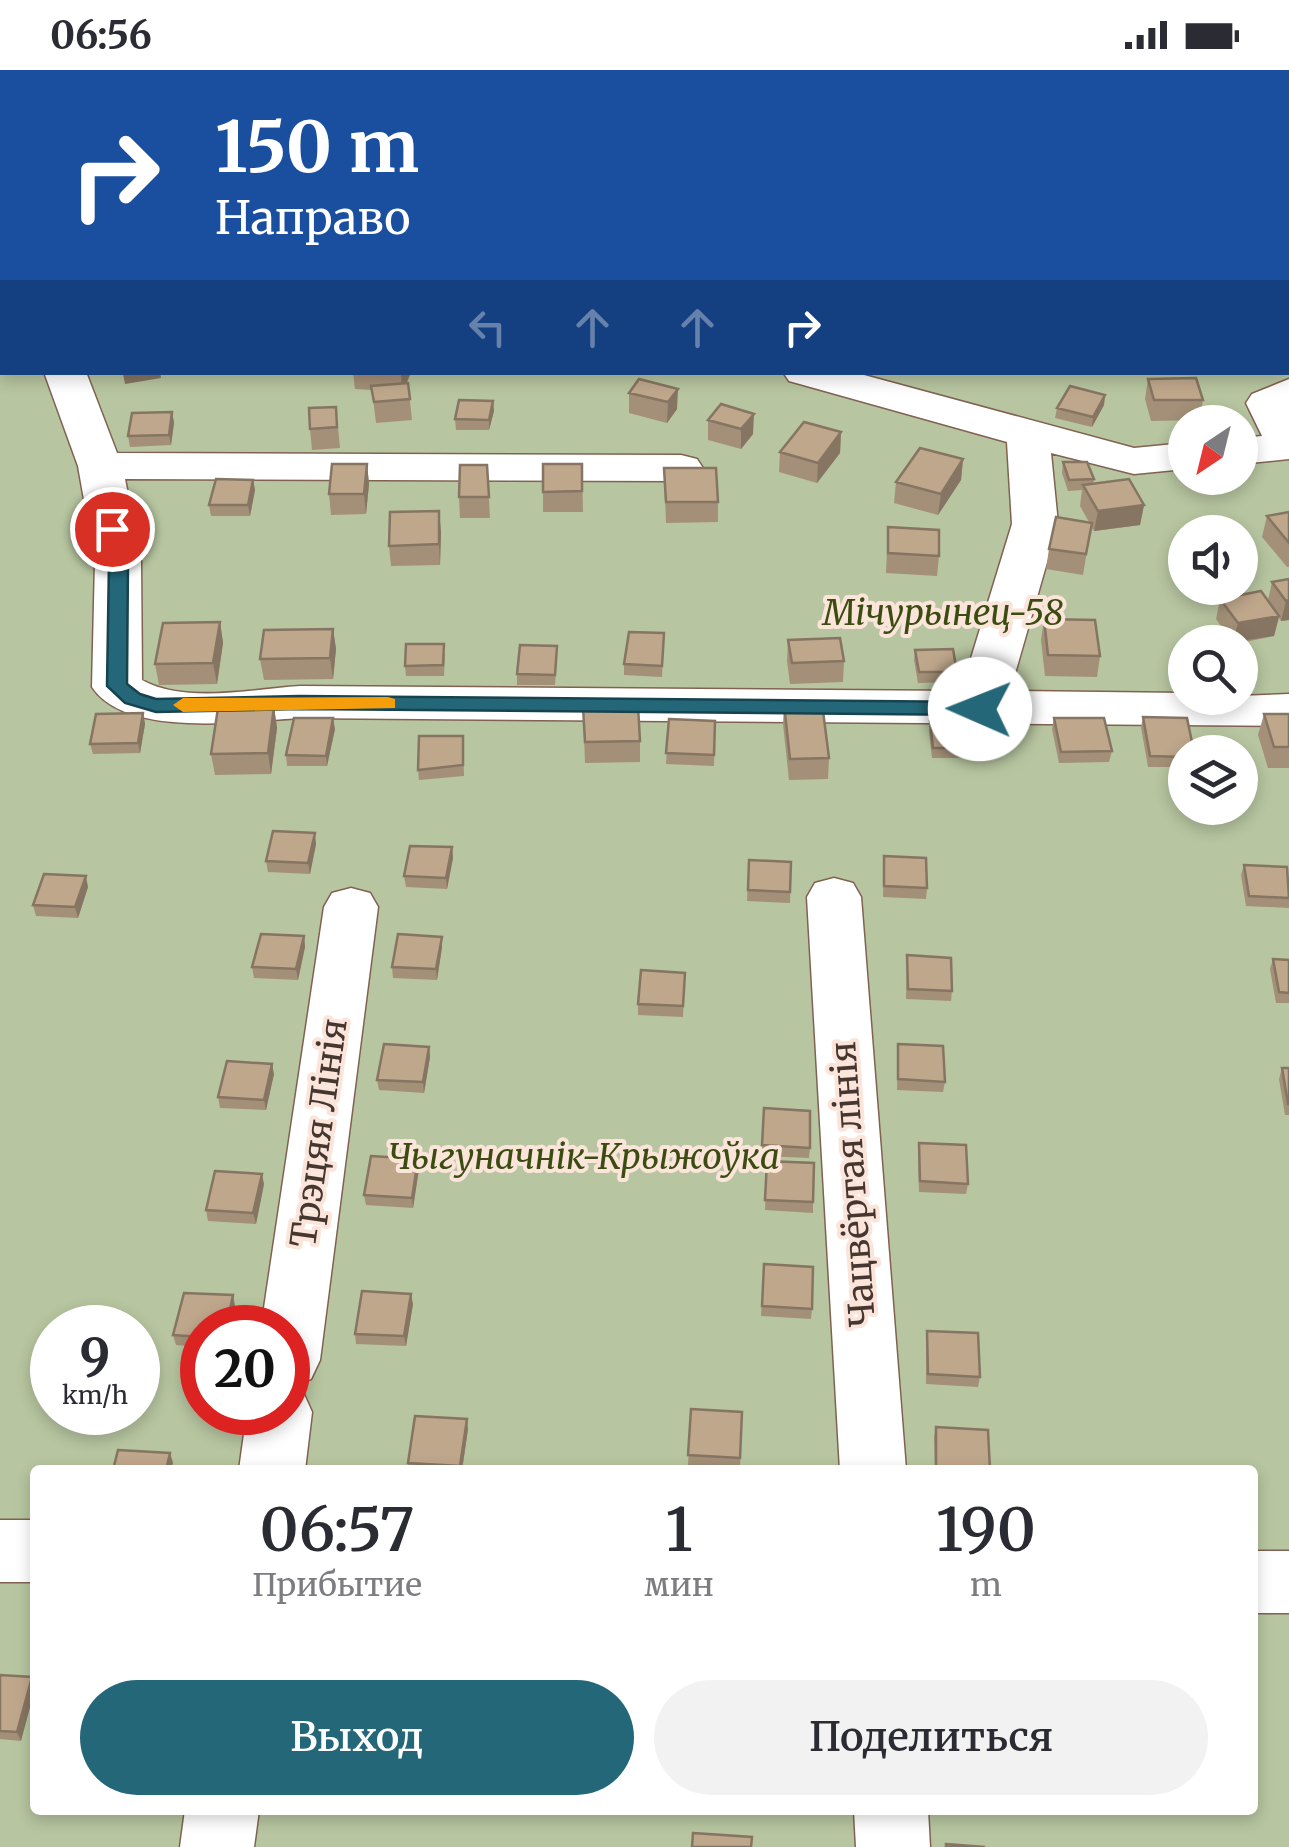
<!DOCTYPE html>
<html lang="ru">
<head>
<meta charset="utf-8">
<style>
	body { margin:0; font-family:Merriweather,serif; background:#f2f2f3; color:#2b2b33; height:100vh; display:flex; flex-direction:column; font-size:38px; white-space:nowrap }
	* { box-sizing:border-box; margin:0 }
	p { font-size:32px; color:#7c7c81 }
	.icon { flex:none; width:55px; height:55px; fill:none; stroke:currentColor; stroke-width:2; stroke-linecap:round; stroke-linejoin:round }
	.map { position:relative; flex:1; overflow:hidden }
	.side { position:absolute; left:30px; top:1395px; width:1228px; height:350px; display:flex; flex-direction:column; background:#fff; border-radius:10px; box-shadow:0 5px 15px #0003 }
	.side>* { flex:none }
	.hud { position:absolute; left:0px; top:0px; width:1290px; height:305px; box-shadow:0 5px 15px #0003; background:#1a4fa0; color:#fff; overflow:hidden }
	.needle { width:65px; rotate:215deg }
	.tools { position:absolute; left:1168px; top:335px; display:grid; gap:20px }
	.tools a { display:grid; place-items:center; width:90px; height:90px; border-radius:50%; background:#fff; box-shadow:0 5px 15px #0003; font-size:50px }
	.speed { position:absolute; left:30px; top:1235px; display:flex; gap:20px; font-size:50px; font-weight:700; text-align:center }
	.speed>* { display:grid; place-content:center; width:130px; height:130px; border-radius:50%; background:#fff; box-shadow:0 5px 15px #0003; line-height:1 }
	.speed small { font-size:25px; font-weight:400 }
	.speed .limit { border:15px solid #d22; background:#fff; color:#111 }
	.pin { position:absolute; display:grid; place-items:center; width:85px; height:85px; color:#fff; margin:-42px; border:5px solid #fff; border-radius:50%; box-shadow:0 2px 10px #0007 }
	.me { position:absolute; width:110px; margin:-55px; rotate:271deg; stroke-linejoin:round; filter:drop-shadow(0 0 8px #0008) }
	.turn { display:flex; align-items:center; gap:35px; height:210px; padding:0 50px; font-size:45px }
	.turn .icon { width:130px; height:130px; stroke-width:2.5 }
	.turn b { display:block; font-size:70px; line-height:85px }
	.lanes { display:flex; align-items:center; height:95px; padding:0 50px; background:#0003; justify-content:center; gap:50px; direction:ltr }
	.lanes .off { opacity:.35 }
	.eta { display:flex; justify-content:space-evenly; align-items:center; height:170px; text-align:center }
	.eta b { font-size:60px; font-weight:600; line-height:70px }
	.cta { display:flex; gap:20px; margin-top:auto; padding:20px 50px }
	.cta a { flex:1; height:115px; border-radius:60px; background:#246779; color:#fff; font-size:40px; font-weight:600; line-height:115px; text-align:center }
	.cta a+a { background:#f2f2f3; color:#2b2b33 }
	.status { display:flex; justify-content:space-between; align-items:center; height:70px; padding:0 50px; background:#fff; direction:ltr }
	.status svg { height:28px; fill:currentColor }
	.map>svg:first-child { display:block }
	.green { fill:#b7c5a0; fill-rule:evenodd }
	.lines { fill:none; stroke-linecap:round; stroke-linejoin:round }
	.minor-casing { stroke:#816252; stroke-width:3 }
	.minor { fill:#fff; fill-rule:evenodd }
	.wall { fill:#a49078 }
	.shaded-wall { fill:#867562 }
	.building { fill:#bfa78c; stroke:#867562; stroke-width:2.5 }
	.route { fill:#246779; stroke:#17434f; stroke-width:2.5 }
	.slow { fill:#f59e0b }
	.labels { text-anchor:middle; stroke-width:8; stroke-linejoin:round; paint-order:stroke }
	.park-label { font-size:35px; font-style:italic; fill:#3b4c10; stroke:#fbe5da }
	.street-label { font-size:35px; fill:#453630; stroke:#fbe5da }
</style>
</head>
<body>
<div class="status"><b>06:56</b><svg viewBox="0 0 49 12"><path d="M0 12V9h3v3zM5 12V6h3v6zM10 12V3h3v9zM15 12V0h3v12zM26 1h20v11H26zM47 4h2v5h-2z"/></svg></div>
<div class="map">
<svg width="1289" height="1777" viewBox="0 0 1289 1777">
	<rect width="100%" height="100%" fill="#fbe5da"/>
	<path class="green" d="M0,0h1289v1777h-1289zM2,2h1286v300h-1286zM1185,352h55v56h-55zM1185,462h55v56h-55zM1185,572h55v56h-55zM1185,682h55v56h-55zM52,1258h86v84h-86zM202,1258h86v84h-86zM35,1400h1217v340h-1217z"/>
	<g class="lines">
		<defs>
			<path id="minor" d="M101,0h37l2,2h-37z
				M346,0h36v2h-35z
				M575,0h36v2h-35z
				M801,0h113l1,1 -115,1z
				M0,148h2v24h-2z
				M44,302h42l31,81 564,2 16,4 6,9 -6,9 -16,4 -556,-2 16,82 1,119c43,24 110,9 158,6l661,5 51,-167 -5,-82 -218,-61 -6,-9h70l281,76 51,-5v26l-51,5 -83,-21 7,71 -48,167 175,2v5l104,-4v32l-989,-8c-53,3 -174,21 -208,-31l3,-126 -17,-95z
				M1289,309v80l-49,5v-26l22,-2 -16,-33 6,-9z
				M834,808l19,5 8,14 45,573h-66l-33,-573 8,-14z
				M351,818l19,5 8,14 -58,453 -9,19 -23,8 15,5 9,20 -7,58h-66l8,-58h41v-84h-27l63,-421 8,-14z
				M0,1450h35v62h-35z
				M1252,1481h37v62h-37z
				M185,1740h74l-5,37h-74z
				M854,1740h74l2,37h-74z"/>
		</defs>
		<use href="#minor" class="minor-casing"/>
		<use href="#minor" class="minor"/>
	</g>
	<path class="wall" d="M353,302h58l-4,11h1l4,37 -36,3 -4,-33 -17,-1z
		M639,309l38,30 -10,14 -38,-10v-20z
		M1148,309l55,21 -4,20 -48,1 -6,-22z
		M1105,325l-1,10 -12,22 -37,-9 2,-10z
		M493,331l1,10 -5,19h-33l-1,-11z
		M721,334l32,30 -12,15 -33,-9v-20z
		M336,337l4,41 -28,2 -2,-21z
		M172,342l2,11 -3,22 -41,2 -2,-11z
		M841,362l-1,21 -23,30 -38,-11 1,-20z
		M963,389l-2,21 -23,35 -44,-12 2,-21z
		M1063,392l31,17 -1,5 51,21 -4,20 -46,6 -3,-4 -8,48 -37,-6 3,-20 40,-27 -9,-16 2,-16 -14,1 -6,-18z
		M367,394l2,20 -3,30 -35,1 -2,-21z
		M543,394h39l1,48h-40z
		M487,395l3,53h-30l-1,-21z
		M664,398l54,34v20l-52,1z
		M253,410l2,10 -5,26h-39l-2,-11z
		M1289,442v55h-2l-25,-30 5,-21z
		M888,457l51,29 -2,20 -51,-3z
		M441,461l-1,34 -49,1 -2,-20z
		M1289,509v41l-8,1 -2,-3 -5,18 -34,7 -8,-1 -16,-23 4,-20 48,1 4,-18z
		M1044,549l56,37 -3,21 -52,-1 -4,-36z
		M220,552l3,21 -6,41 -58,1 -4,-21z
		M333,559l3,20 -3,30 -69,1 -4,-21z
		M664,563l-2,44 -38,-2v-11z
		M788,570l56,21 -1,21 -53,2 -3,-23z
		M915,580l42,22 -2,10 -37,1 -4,-23z
		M445,584l-1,22h-38l-1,-10z
		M557,586l-2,29h-38v-11z
		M784,634l45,54 -1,21 -39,1 -6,-56z
		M274,637l3,21 -6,46 -56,1 -4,-21z
		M583,637l57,34v21l-55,1z
		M143,643l2,11 -5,29 -47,1 -3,-10z
		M1264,644h25v54h-21l-10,-33z
		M1143,647l42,35v15h-37l-7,-40z
		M1054,648l58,33 -3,11 -50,1 -7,-34z
		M669,649l46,2 -1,45 -48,-2z
		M930,651l55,27 -1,10h-52l-3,-26z
		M335,659l-8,37h-40l-1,-11z
		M463,666l1,40 -45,4 -1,-10z
		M316,774l-6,30 -42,-2 -2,-11z
		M452,777l1,11 -6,31 -41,-2 -2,-11z
		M884,786l43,32 -1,11 -43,-2z
		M749,790l42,2 -1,41 -43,-2z
		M1244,795l45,14v29l-43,-2 -5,-31z
		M88,817l-10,31 -42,-2 -3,-11z
		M304,866l1,11 -7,33 -44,-2 -2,-11z
		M442,867v10l-5,33 -44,-2 -1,-11z
		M907,885l45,36 -1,10 -45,-2z
		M1273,889l16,1v43h-13l-6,-34z
		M685,903l-2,44 -45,-2v-11z
		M898,974l47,38 -2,10 -46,-2z
		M429,977l1,10 -6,36 -45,-3 -2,-10z
		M1282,998h7v47h-4l-6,-36z
		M274,1004l-8,36 -46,-2 -2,-11z
		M764,1038l46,40 -1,10 -47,-2z
		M919,1073l49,41 -2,10 -47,-2 -1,-39z
		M767,1091l46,41v11l-48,-3z
		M419,1099l-6,39 -47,-3 -2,-10z
		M264,1114l-8,40 -48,-3 -2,-11z
		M764,1194l48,45 -1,10 -50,-3z
		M413,1234l-7,42 -50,-2 -1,-10z
		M235,1236l-5,22h-28v19l-26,-2 -3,-10z
		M927,1261l53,46 -2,10 -52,-3v-43z
		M691,1339l51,3 -2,56 -52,-3z
		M936,1357l54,43h-55l-1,-33z
		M468,1359l-6,41h-53l-1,-7z
		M0,1605l21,66 -21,-2z"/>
	<path class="shaded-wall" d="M129,302h31l1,6 -36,6 -2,-10z
		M411,302l-9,21 -1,-20z
		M678,319l-1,20 -10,14 1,-21z
		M1105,325l-1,10 -12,22 1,-10z
		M493,331l1,10 -5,19v-10z
		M172,342l2,11 -3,22 -2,-10z
		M754,344l-1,20 -12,15v-20z
		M841,362l-1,21 -23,30 1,-20z
		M963,389l-2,21 -23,35 3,-21z
		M367,394l2,20 -3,30 -2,-20z
		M253,410l2,10 -5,26 -2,-11z
		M1144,435l-4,20 -46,6 4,-20z
		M439,441l2,20 -1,34 -1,-21z
		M1289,530v20l-8,1 5,-20z
		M1279,546l-5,20 -41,6 5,-19z
		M220,552l3,21 -6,41 -4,-21z
		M333,559l3,20 -3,30 -3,-21z
		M274,637l3,21 -6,46 -3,-21z
		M143,643l2,11 -5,29 -2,-10z
		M333,648l2,11 -8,37 -1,-10z
		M315,763l1,11 -6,30 -2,-11z
		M452,777l1,11 -6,31 -1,-11z
		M86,806l2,11 -10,31 -3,-11z
		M304,866l1,11 -7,33 -2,-11z
		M442,867v10l-5,33 -1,-11z
		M429,977l1,10 -6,36 -1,-11z
		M272,994l2,10 -8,36 -2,-10z
		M418,1089l1,10 -6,39 -1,-10z
		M262,1104l2,10 -8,40 -3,-11z
		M411,1224l2,10 -7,42 -2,-10z
		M233,1225l2,11 -5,22h-4z
		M467,1349l1,10 -6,41h-1z
		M170,1383l3,10 -2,7h-5z
		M32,1607l3,12 -14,52 -4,-9z"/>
	<path class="building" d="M300,0h41l-1,2h-40z
		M0,118h2v19h-2z
		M1196,308l7,22h-49l-6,-21z
		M639,309l39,10 -10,13 -39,-9z
		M408,313l2,16 -36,3 -3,-16z
		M1070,316l35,9 -12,22 -36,-9z
		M459,330l34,1 -4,19 -34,-1z
		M721,334l33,10 -13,15 -33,-9z
		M336,337l1,20 -27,2 -1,-21z
		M172,342l-3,23 -41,1 4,-23z
		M804,352l37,10 -23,31 -38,-11z
		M920,378l43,11 -22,35 -45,-12z
		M1063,392h24l7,17 -25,1z
		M332,394h35l-3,30h-35z
		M543,394h39v27l-39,1z
		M460,395h27l2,32h-30z
		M664,398h52l2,34h-52z
		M216,409l37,1 -5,25h-39z
		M1129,409l15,26 -46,6 -15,-26z
		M439,441v33l-50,2 1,-34z
		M1289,442v31l-22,-27z
		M1056,447l36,6 -6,31 -37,-5z
		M888,457l51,3v26l-51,-3z
		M1289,509v21l-3,1 -14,-19z
		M1261,521l18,25 -41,7 -18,-24z
		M1044,549l51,1 5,36 -52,-1z
		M220,552l-7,41 -58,1 8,-41z
		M333,559l-3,29 -70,1 4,-29z
		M629,562l35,1 -2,33 -38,-2z
		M840,568l4,23 -52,2 -4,-23z
		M406,574h38l-1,21 -38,1z
		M520,575l37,1 -2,29 -38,-1z
		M953,579l4,23h-38l-4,-22z
		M822,633l7,55 -39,1 -6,-55z
		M638,636l2,35 -55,1 -2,-35z
		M274,637l-6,46 -57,1 7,-46z
		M143,643l-5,30 -48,1 6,-30z
		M1264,644h25v33h-15z
		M1143,647l44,1 7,34h-9v5l-35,-1z
		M294,648h39l-7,38 -40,-1z
		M1054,648h50l8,33 -51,1z
		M669,649l46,2 -1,34 -48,-2z
		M930,651h51l4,27h-52z
		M419,666h44v29l-45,5z
		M273,761l42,2 -7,30 -42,-2z
		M410,776l42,1 -6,31 -42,-2z
		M884,786l42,2 1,30 -43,-2z
		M749,790l42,2 -1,30 -42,-2z
		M1244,795l43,2 2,31 -40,-2z
		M44,804l42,2 -11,31 -42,-2z
		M261,864l43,2 -8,33 -44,-2z
		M398,864l44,3 -6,32 -44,-2z
		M907,885l44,3 1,33 -44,-2z
		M1273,889l16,1v33l-10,-1z
		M641,900l44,3 -2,33 -45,-2z
		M384,974l45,3 -6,35 -46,-2z
		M898,974l45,2 2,36 -47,-3z
		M227,991l45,3 -8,36 -46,-3z
		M1282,998h7v36h-1z
		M764,1038l46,3v37l-48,-3z
		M919,1073l47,2 2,39 -48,-3z
		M371,1086l47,3 -6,39 -48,-3z
		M767,1091l47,2 -1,39 -48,-2z
		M215,1101l47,3 -9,39 -47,-3z
		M764,1194l49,3 -1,42 -50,-3z
		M362,1221l49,3 -7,42 -49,-2z
		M184,1223l49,2 -7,33h-24v9l-29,-2z
		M927,1261l51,2 2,44 -52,-3z
		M691,1339l51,3 -2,46 -52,-3z
		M415,1346l52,3 -7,47 -52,-3z
		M936,1357l52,3 2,40h-54z
		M118,1380l52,3 -4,17h-53z
		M0,1605l32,2 -15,55 -17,-1z
		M693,1763l59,4 -1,10h-59z
		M946,1774l39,3h-39z"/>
	<path class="route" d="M112,454l9,5 7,32 -1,123 13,10 16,5 144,-3 680,6 10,7 -10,6 -680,-6 -144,3 -31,-9 -18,-17 2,-125 -6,-32z"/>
	<path class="slow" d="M388,627l7,2v9l-212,4 -10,-7 10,-7z"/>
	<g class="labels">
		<g class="park-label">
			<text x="943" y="555">Мічурынец-58</text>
			<text x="584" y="1099">Чыгуначнік-Крыжоўка</text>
		</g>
		<g class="street-label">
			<text transform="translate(319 1063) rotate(-82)" y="12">Трэцяя Лінія</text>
			<text transform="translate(853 1114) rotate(-94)" y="12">Чацвёртая лінія</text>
		</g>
	</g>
</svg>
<div class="tools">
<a><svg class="needle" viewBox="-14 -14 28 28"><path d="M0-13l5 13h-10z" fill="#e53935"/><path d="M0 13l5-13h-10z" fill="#7c7c81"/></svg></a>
<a><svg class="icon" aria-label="sound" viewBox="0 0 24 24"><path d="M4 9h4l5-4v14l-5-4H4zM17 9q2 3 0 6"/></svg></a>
<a><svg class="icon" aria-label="search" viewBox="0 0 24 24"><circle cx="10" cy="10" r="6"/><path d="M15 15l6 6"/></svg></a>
<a><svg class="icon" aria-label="layers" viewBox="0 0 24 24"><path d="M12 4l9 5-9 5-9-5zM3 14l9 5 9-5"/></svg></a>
</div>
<div class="speed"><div>9<small>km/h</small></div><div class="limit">20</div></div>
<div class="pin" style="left:112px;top:459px;background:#d93025"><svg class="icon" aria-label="arrive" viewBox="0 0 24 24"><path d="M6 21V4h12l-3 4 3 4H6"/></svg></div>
<svg class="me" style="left:980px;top:639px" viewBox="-20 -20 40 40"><circle r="19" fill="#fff"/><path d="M0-13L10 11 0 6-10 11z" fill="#246779"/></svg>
<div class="hud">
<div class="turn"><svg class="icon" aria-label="right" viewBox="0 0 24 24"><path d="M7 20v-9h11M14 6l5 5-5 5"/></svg><div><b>150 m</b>Направо</div></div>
<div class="lanes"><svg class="icon off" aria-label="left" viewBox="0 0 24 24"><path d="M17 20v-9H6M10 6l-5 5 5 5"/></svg><svg class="icon off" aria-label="ahead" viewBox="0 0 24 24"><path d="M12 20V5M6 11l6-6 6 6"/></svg><svg class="icon off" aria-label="ahead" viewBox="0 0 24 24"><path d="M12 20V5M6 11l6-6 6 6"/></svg><svg class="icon" aria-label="right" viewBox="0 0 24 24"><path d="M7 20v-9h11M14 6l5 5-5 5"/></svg></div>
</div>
<section class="side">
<div class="eta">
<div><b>06:57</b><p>Прибытие</p></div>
<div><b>1</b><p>мин</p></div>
<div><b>190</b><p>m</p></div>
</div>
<div class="cta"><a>Выход</a><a>Поделиться</a></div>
</section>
</div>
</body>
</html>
